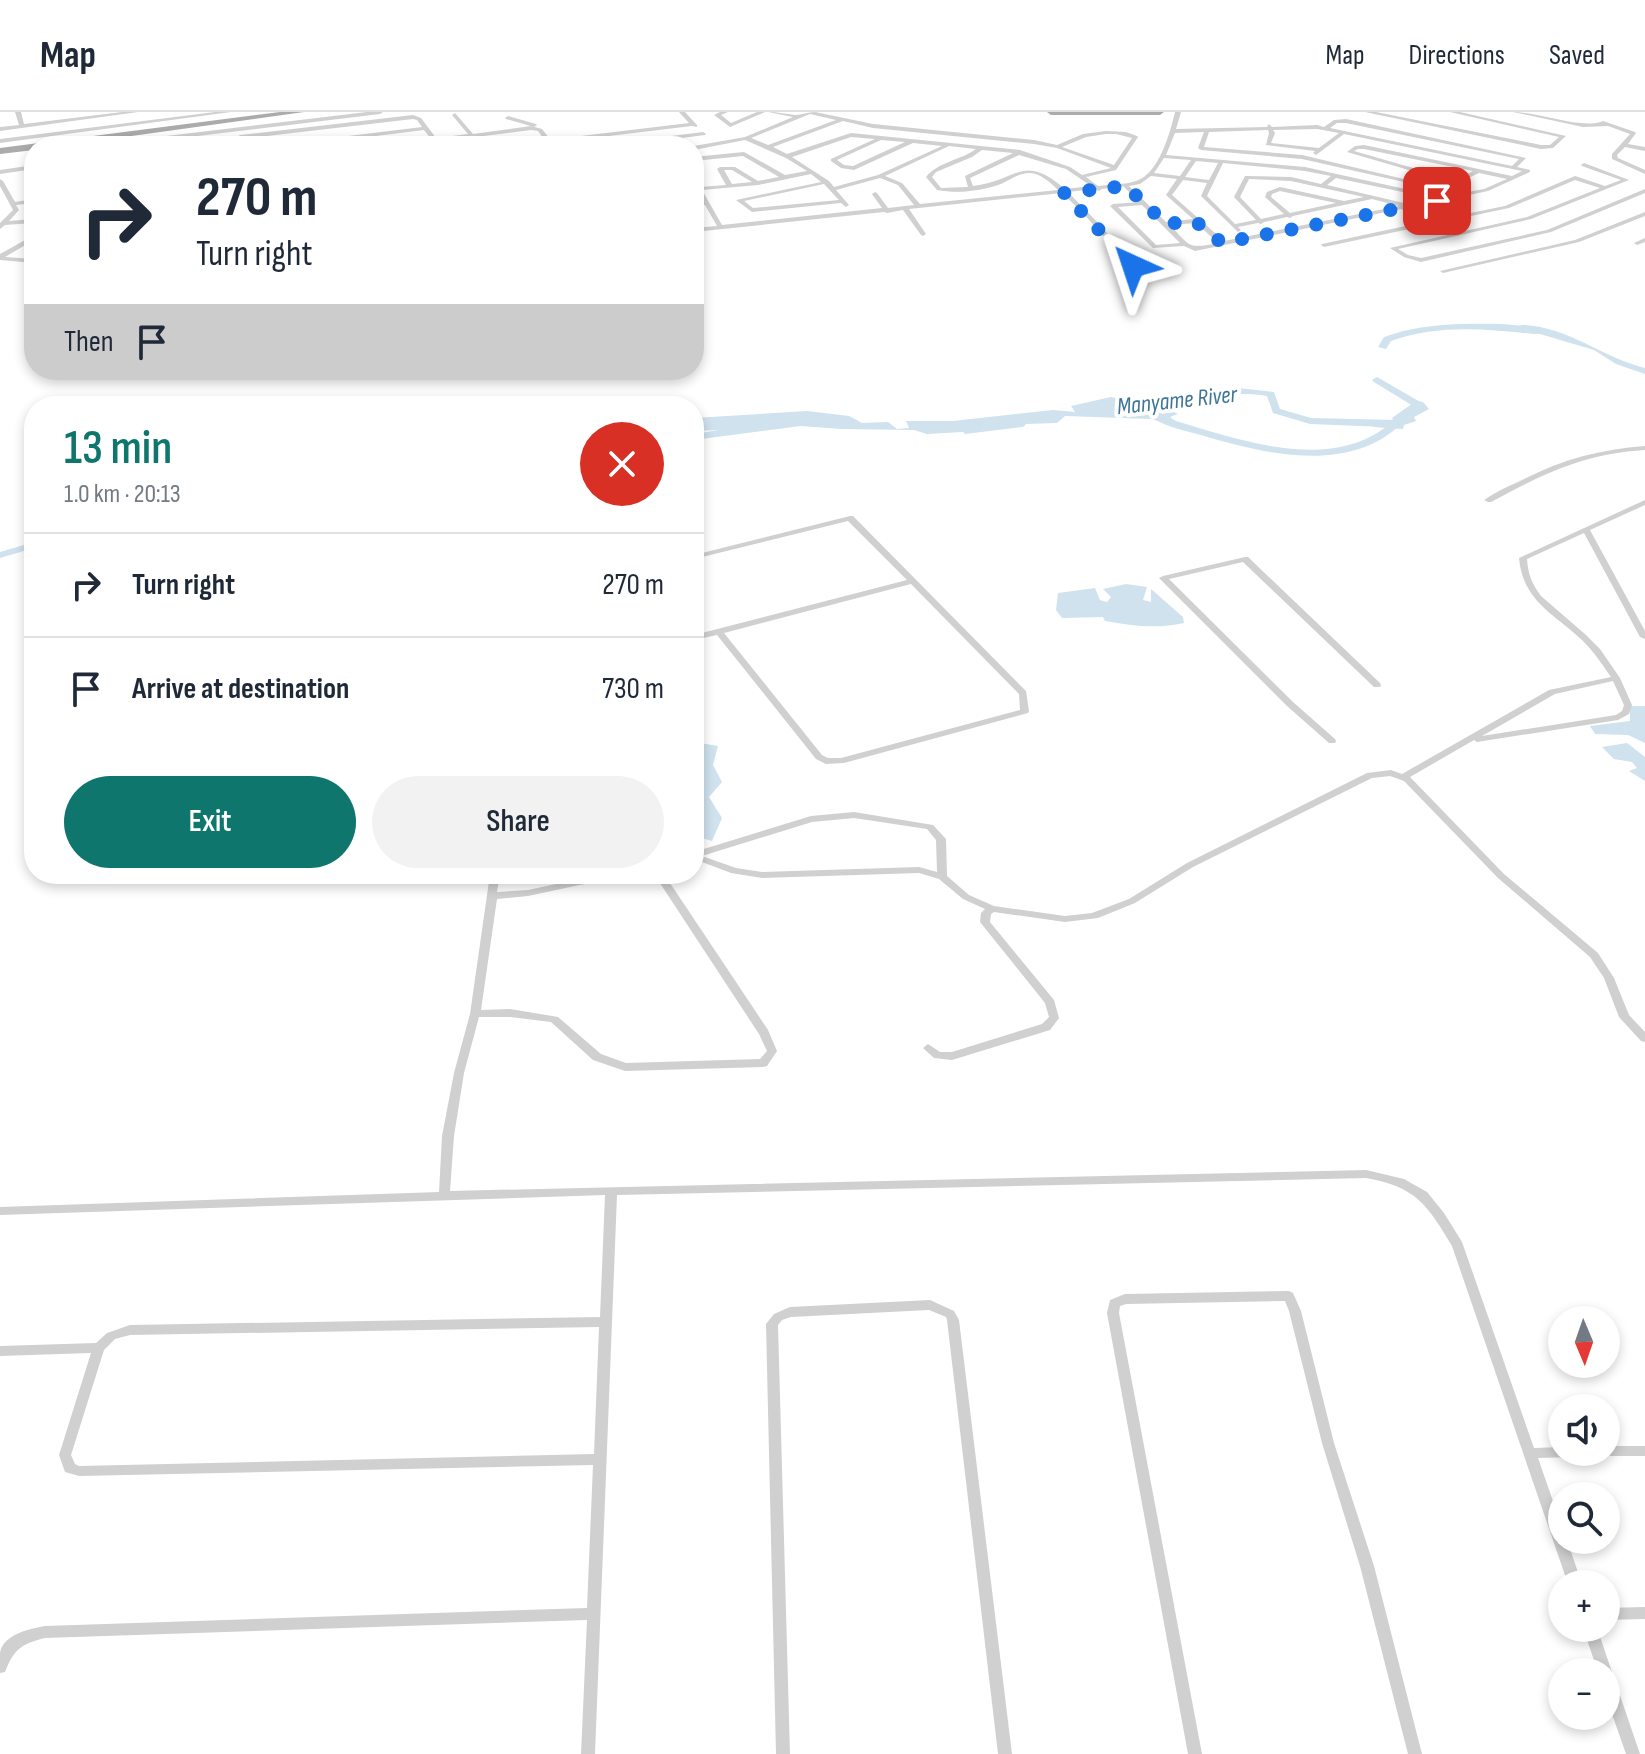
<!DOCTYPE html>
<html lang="en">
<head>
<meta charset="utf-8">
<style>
	body { margin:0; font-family:"Sofia Sans Condensed",sans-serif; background:#f2f2f3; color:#1f2937; height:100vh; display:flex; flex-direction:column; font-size:30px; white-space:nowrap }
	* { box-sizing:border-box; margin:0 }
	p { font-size:26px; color:#747a83 }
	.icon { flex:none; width:44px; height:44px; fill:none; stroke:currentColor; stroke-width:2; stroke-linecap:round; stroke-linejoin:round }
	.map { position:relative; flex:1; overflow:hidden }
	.sheet { position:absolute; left:24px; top:284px; width:680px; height:488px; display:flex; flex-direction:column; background:#fff; border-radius:32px; box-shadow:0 4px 12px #0003 }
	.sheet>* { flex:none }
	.hud { position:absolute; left:24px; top:24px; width:680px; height:244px; border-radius:32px; box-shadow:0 4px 12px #0003; background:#fff; color:#1f2937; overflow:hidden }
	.needle { width:52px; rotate:178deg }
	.fabs { position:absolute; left:1548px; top:1194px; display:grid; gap:16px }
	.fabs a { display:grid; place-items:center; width:72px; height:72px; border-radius:50%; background:#fff; box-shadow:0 4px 12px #0003; font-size:40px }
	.pin { position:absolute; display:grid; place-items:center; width:68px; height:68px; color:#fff; margin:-34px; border-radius:16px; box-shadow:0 4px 12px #0006 }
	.me { position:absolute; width:88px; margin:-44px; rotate:318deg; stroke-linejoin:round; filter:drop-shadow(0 0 6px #0008) }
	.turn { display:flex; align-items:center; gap:28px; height:168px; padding:0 40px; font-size:36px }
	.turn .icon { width:104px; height:104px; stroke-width:2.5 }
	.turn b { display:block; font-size:56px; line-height:68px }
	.then { display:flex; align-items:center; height:76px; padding:0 40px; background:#0003; gap:16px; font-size:30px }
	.round { display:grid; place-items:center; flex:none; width:84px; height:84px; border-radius:42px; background:#f2f2f3 }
	.overview { display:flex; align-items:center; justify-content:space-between; height:136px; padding:0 40px }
	h1 { font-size:48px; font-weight:600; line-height:60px; color:#0f766e }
	.button { display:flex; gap:16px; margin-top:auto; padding:16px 40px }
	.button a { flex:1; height:92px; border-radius:48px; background:#0f766e; color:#fff; font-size:32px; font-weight:600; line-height:92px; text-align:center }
	.button a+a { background:#f2f2f3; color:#1f2937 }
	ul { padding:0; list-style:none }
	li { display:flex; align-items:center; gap:24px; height:104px; padding:0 40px; border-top:2px solid #e0e1e3 }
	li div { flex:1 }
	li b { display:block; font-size:30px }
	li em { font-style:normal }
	header { display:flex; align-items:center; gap:48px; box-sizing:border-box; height:112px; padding:0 40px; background:#fff; border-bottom:2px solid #e0e1e3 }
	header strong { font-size:38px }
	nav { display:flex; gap:44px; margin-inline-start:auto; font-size:28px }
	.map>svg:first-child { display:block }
	.water { fill:#cfe2ee }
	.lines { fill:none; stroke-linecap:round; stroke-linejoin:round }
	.river { fill:#cfe2ee; fill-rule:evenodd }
	.minor { fill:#d0d0d0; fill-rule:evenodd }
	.primary { fill:#ababab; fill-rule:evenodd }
	.route { stroke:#1a73e8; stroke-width:14; stroke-dasharray:0 25.2 }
	.labels { text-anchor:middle; stroke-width:8; stroke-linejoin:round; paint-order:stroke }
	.far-water-label { font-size:24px; font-style:italic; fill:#3f7597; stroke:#fff }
</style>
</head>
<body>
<header>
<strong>Map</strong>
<nav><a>Map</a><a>Directions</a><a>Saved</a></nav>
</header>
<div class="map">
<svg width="1645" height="1642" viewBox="0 0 1645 1642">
	<rect width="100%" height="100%" fill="#fff"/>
	<path class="water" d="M1523,213c46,2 78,32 122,43v6l-29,-10 -22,-14 -54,-16 -18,-1 -7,-6z
		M1190,282l11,4 -37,9 14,7 -8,3 7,5 -5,3 -20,-6 -87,-3 -8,7 -31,1 -3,3 -58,7 -2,-2 -36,2 -13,-4 -73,-1 -40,-3 -107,14 2,-6 22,-4 -24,1v-13l113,-7 42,5 13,7 26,-1 9,7 12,-1 -3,-7h47l100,-11 22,2 -4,-6 40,-9 25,5z
		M1416,289l7,1 6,7 -15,8 2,4 -12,4 -1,4 -30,-2 -1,-3 22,-2 -2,-4z
		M1126,472l21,3 -4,13 8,2v-13l32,28 1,6c-27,6 -52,3 -79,-2l-2,-4 -41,1 -6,-8 2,-17 37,-5 5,12 7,2 4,-5 -8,-8z
		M1630,594h15v37l-17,-8 -33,-1 -5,-8 40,-5z
		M694,630l24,4 -5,19 9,17 -13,15 13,21 -10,23 -18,-5z
		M1627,631l18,14v24l-16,-10 8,-3 -5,-6 -18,-3 -12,-12z"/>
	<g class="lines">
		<path class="river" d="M1460,212c21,0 62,-2 80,7l-5,3c-48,-5 -98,-10 -144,7l-5,8 -8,-2 6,-10c25,-9 49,-12 76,-13z
			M1377,265l45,26 2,2 -9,10h-6l-2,-2 6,-7 -39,-24 -2,-2z
			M1238,276l36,4 6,17 31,9 86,2 5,3c-52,52 -138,31 -201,12 -15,-4 -34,-8 -47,-16l5,-3c68,19 163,59 227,11l-76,-3 -37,-11 -6,-17c-28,-5 -56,0 -84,6l-5,-3 27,-7z
			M34,430v6l-34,10v-6z"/>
		<path class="minor" d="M15,0h6l3,12 98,-12h16l-138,19v-4l19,-2z
			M215,0h16l-231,31v-4z
			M367,0h16l-3,2 -266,32h-17l3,-2z
			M679,0h6l12,13v2l-5,-1 -133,16 3,4h-6l-3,-5 3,-2 133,-16z
			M720,0h8l-7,3 10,8 26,-11h8l-35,15 -16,-12z
			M768,0c10,0 18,2 27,3 7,0 13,-3 20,-3l58,12 161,16 23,5 26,-11 23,-3 20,1 11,4 1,1 -22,33 -30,7 12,9c12,-2 27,-1 38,-5 23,-7 34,-48 39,-69h6l-5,17 91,-2 2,-3 3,3 45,-2 7,2 10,-7 12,-1 180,39 -9,9 13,3v2l-42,19 -81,17 24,13 74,-15 70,-30 30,10 16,-6 -39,-14 -1,-1 3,-2 45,17 -98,39 -133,30 10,6 13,3 126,-28 98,-41v4l-94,39 -130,30 -17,-5 -14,-9 137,-31 73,-29 -25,-8 -66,28 -185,39 -3,-2 1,-1 102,-22 -23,-13 -206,42 -11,-5 -31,2 -43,-42 3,-2 26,-2 -16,-16 -21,3 -3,2 -4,-2 -27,3 33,34 34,39v2h-4l-49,-55 -20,-19 -153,16 17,25 -3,2 -2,-1 -18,-25 -16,3 -3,-1 -190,20v-4l23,-2 -12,-21 -11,1v-4h9l-9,-15v-7l6,7 26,-2 -9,-16 3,-2h15l23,14 21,-4 -36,-21 -49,5v-4l50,-5 41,23 22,-4 -21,-13 -41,-18 -51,10v-4l51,-9 48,-20zM810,2l26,6 -68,25 -17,-7zM843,9l30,7 161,16 23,4 54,20 -29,7 -12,-8 -50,-17 -169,-17 -64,21 -14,-7zM1337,11h9l173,36 -7,7 -182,-38zM1317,17l22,4 -20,15 -48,-5 4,-10 -2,-3zM1268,18l1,3 -3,12 49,6 -2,2 3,2 28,-21 178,37 -10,5 -148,-31 -9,1 -8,6 72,21 -11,5v2l-106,-25 -98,-8 5,-15zM1204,20l-6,16 3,2 101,9 124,28 -2,2 3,2 33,-9 19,-9 28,6 -23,10 -49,9 -21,-7 -109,-24 -139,-12 9,-22zM1106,22h10l16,4 -18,27 -52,-18 24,-10zM851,25l24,2 -44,20v2l10,7 13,2 59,-27 29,3 -64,29 -44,12 -5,-6 -37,-24zM881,28l24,2 -52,24 -9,-1 -7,-5zM949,34l27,3c-15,11 -38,13 -50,28l11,13c20,4 45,1 64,-6 9,-4 19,-12 30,-11 10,1 20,10 27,17l-138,14 -18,-21 -17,-7zM1358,37h6l109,22 -17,9 -23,6 -22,-6 16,-6v-2l-73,-21zM982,38l31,3 -48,23 3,11 -27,1 -9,-11 4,-5 36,-15zM1019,43l47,14 25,17 -26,3c-43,-37 -47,-8 -92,-3l-3,-8zM1164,46l27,2 -11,16 -26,-3zM1196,49l22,2 -9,17 -24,-3zM1223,51l82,8 26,5 -10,8 -30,-7 -46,-1 -11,21 22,23 -21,4 -28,-28zM724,58h8l20,12 -20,2zM811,62l10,8 -85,18 16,12 89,-9 5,4 3,-2 -13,-15 44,-12 18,7 16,20 -26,3 -11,-15 -2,-1 -3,2 10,14 -160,17 -20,-35 56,-5zM1151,64l26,3 -11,16 27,24 -27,3 -37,-36 11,-2zM1336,66l76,16 16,6 -20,4 -81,-19zM1249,67l42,2 73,16 -20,4 -64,-14 -13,5 -2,5 19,17 -23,5 -21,-22zM1183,68l24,3 -6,13 37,36 3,-2 -3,-3 20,-4 3,1 3,-2 23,-5 3,1 3,-2 79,-17 27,7 -175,35 -52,-46zM824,72l15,16 -86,8 -9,-7zM1280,79l56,12 -46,10 -19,-16 1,-3zM1142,93l38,38 -24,2 -38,-38zM1196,111l22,20c-31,6 -27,4 -48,-18z
			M1365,0h11l165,33h9l9,-8 -109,-25h10l106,24 -13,12 -12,1z
			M1513,0c26,0 69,18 90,9l32,11 1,1 -8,11 17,3v4l-20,-4 -8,8 1,3 27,12v4l-33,-15v-5l18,-20 -22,-8 -25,1z
			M455,1l18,21 58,-8 11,3 8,10 -43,7h-15l51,-8 -5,-7 -7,-1 -56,7 8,9h-6l-7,-9 -32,4 4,5h-6l-3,-4 -32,4h-16l46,-7 -7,-9 -128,16h-16l3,-2 139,-17 -5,-7 -4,-1 -173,20 -3,-2 3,-2 173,-20 8,3 15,20 32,-4 -16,-19z
			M508,4l28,8 1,1 -3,2 -28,-8 -1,-1z
			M703,20l3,2 -1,1 -85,11h-16l3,-2z
			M34,53v4l-34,5v-4z
			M0,67l3,2 12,21 19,-3v4l-18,2 3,5 -10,11 25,-2v4l-29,2 -5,4v-6l13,-13 -13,-24z
			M1645,100v4l-66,26 -136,31 -3,-2 135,-31z
			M34,123v5l-29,17 29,2v4l-34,-3v-6z
			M1645,126v4l-8,3 -3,-2z
			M1645,334v4c-62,4 -100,23 -154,52h-3l-4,-2c10,-7 22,-13 34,-18 40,-21 81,-33 127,-36z
			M1645,388v5l-55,25 55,101v8l-5,-2 -56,-104 -57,26c1,15 5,25 14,37l45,39 14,14 20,29 12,27 -3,9 -11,6 -141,22 -3,-2 -64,37 94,97 94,79 16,25 15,37 16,17v10l-4,-1 -22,-24 -15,-39 -14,-21 -92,-79 -94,-97 -14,-5 -18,2 -179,89 -58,36 -37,15 -33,4 -71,-10 -3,2 -1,8 64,78 5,18 -9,12 -98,30 -18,-2 -11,-10 5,-4 12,8h12l90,-28 7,-7 -4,-14 -65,-81 1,-9 4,-4 -22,-10 -24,-20 -20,-6 -157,5 -31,-5 -37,-14v-7l117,-36 43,-4 79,13 13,14 1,37 22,19 25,11 71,10 27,-3 37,-14 58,-36 180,-90 24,-3 11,4 147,-84 62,-13c-9,-13 -17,-25 -28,-36 -28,-27 -60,-39 -64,-83zM1613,569l11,24 -2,6 -6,4 -134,21 73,-42zM854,706l73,11 9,11 1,32 -18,-5 -157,5 -26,-4 -34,-12 110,-34z
			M850,404h3l173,175 3,20 -1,2 -184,50 -18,1 -10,-5 -99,-124 -23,5v-5l213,-55 -59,-59 -154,38v-4zM911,472l108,110 1,16 -179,48h-13l-6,-3 -98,-122z
			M1245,445h3l132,126 1,2 -1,2h-6l-131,-125 -74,17 124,123 42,37 1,2 -1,2h-6l-42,-37 -128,-128 4,-2z
			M490,762h10l-3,18 31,-2 75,-16h19l-5,3 -89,19 -31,3 -16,111 29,-1 48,8 43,37 25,9 134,-4 7,-8 -8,-17 -105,-160h10l104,156 9,21 -10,15 -4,1 -138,4 -32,-11 -42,-38 -41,-5h-31l-15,56 -10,63 -4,55 916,-21 38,9 23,13 17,21 18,29 72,206 28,-1v5h19l-1,4 -5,1 -37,1 24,69v13h5l15,44h-14l-116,-338c-25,-42 -36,-59 -86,-68l-749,17 -22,559h-14l6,-134 -542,18c-24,6 -31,11 -40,34l-5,1c0,-6 0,-14 0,-20 3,-19 30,-24 45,-27l542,-18 6,-143 -514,11 -14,-4 -6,-17 32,-102 -91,3v-10l96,-3 11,-10 23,-8 470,-8 5,-122 -605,20v-8l439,-15 3,-56 12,-63 16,-59zM599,1215l-5,127 -515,12 -4,-2 -4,-9 33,-105 11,-11 15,-4z
			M1289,1179l4,2 8,18 33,132 40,123 48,188h-14l-48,-188 -38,-123 -33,-132 -4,-10 -159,3 -6,2 -1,7 83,441h-14l-81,-441 3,-13 15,-6z
			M930,1188l24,11 5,9 53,434h-14l-51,-434 -1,-3 -17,-7 -138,7 -9,3 -4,5 12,429h-14l-10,-430 8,-10 16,-7z
			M1606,1334h39v10h-39l-5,-1 -1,-3h6z
			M1645,1495v12l-39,1v-12z
			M1583,1516h14l43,126h-14l-20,-57v-25h-8z"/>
		<path class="primary" d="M280,0h24l-245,34h-25v4l-34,4v-6z
			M1047,0h117l-4,3h-109z"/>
	</g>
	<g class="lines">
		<path class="route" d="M1133,154l-69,-73 62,-7 40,38 29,-3 27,22 215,-42"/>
	</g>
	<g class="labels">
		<g class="far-water-label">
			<text transform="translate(1177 288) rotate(-6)" y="8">Manyame River</text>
		</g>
	</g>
</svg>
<div class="fabs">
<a><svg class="needle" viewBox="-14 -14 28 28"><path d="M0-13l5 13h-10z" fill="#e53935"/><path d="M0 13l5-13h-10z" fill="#747a83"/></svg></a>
<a><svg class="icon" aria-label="sound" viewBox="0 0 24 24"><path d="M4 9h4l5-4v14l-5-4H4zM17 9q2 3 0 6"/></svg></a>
<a><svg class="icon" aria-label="search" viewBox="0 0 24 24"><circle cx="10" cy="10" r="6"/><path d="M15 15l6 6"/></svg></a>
<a>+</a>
<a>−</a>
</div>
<div class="pin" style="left:1437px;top:89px;background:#d93025"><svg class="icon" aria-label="arrive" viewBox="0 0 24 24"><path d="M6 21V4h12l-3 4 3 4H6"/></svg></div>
<svg class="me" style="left:1133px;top:154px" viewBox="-20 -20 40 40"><path d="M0-17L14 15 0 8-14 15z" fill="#1a73e8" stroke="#fff" stroke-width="4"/></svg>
<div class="hud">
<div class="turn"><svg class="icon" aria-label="right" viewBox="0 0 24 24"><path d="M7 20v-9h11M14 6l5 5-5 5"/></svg><div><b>270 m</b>Turn right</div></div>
<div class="then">Then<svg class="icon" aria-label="arrive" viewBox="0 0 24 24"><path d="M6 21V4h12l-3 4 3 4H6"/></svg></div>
</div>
<section class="sheet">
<div class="overview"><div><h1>13 min</h1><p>1.0 km · 20:13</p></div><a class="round" style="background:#d93025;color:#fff"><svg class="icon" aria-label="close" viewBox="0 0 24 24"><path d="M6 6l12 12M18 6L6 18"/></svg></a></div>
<ul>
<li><svg class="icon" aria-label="right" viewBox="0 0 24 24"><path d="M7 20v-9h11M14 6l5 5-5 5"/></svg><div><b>Turn right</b></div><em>270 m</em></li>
<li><svg class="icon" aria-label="arrive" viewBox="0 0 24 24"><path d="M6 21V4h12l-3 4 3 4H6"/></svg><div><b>Arrive at destination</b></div><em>730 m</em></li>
</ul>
<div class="button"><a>Exit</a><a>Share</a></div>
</section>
</div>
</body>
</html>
